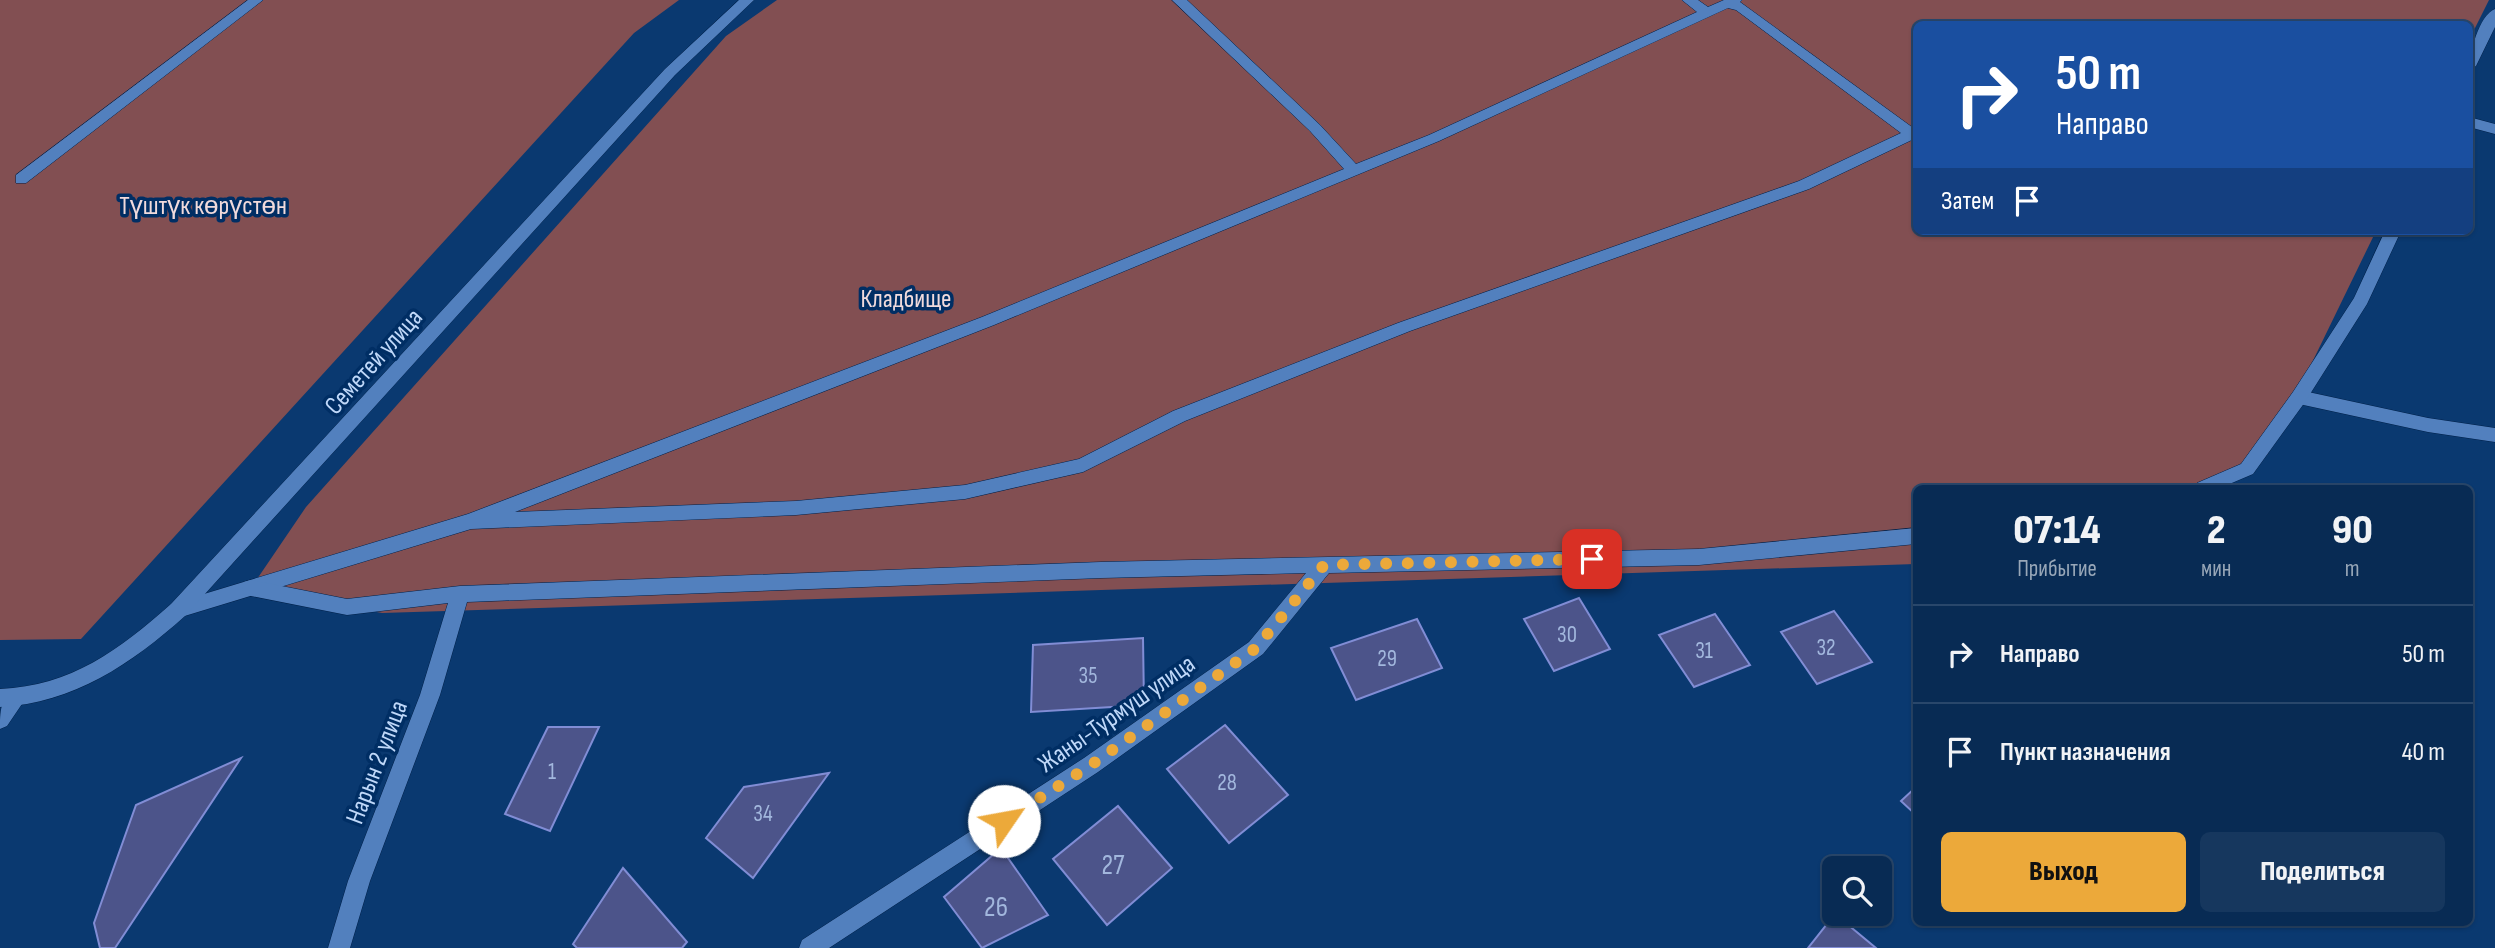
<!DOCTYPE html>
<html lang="ru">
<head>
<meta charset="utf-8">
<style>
	body { margin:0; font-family:"Sofia Sans Condensed",sans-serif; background:#16375e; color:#f1f3f6; height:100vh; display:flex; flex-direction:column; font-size:26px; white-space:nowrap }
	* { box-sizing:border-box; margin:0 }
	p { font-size:23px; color:#98a7b8 }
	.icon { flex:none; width:38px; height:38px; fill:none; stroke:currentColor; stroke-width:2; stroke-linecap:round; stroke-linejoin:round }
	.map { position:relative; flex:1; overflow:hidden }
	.side { position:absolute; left:1913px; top:485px; width:560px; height:441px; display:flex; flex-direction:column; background:#082b54; border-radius:10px; box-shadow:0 2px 5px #0004,0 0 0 2px #29476b }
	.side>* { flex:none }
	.hud { position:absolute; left:1913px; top:21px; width:560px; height:214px; border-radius:10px; box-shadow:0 2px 5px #0004,0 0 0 2px #29476b; background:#1a4fa0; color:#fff; overflow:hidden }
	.controls { position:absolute; left:1822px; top:856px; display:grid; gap:14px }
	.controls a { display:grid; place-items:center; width:70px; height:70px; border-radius:10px; background:#082b54; box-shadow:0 2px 5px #0004,0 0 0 2px #29476b; font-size:35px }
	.pin { position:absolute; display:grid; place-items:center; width:60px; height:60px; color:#fff; margin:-30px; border-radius:14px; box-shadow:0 4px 10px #0006 }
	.me { position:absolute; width:77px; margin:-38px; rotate:57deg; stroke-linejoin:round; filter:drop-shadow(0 0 5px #0008) }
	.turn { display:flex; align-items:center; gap:24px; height:147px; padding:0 28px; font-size:32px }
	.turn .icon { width:91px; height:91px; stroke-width:2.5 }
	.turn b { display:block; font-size:49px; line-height:60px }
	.then { display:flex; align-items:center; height:66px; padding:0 28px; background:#0003; gap:14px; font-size:26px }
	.eta { display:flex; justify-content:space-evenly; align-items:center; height:119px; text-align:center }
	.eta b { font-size:42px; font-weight:800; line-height:49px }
	.button { display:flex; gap:14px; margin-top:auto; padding:14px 28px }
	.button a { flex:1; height:80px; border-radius:10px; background:#eca93a; color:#111; font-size:28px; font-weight:800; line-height:80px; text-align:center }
	.button a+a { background:#16375e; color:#f1f3f6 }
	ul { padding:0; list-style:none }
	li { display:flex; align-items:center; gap:21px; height:98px; padding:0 28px; border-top:2px solid #29476b }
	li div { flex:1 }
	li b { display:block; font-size:26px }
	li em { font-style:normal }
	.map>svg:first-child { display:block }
	.green { fill:#824f52 }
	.building { fill:#4c548a; stroke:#818dd5; stroke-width:2 }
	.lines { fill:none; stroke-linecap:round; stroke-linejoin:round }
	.lane-casing { stroke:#002049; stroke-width:1 }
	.street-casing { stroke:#002049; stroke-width:1 }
	.secondary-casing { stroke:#002049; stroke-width:1 }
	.lane { fill:#5280be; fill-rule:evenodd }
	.street { fill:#5280be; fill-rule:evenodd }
	.secondary { fill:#5280be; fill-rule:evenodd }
	.route { stroke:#eca93a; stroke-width:12; stroke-dasharray:0 21.6 }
	.labels { text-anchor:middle; stroke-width:7; stroke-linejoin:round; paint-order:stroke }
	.number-label { font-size:23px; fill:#a2b7dd }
	.park-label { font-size:26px; fill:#f1dbdc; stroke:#002e64 }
	.street-label { font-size:26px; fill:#bfd8f9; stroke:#002e64 }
	.near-number-label { font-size:28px; fill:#a2b7dd }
</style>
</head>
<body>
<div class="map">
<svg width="2495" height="948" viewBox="0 0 2495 948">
	<rect width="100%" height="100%" fill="#0a3970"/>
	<path class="green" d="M0,0h679l-45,33 -553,606 -81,1z
		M777,0h1712l-20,40v-16h-553v207h460l-109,224 -65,33h-286v76l-1534,49 -131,-25 55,-81 420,-471z"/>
	<path class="building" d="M1579,598l31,51 -56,22 -30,-52z
		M1834,611l38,51 -55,22 -36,-52z
		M1715,614l35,51 -56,22 -35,-52z
		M1417,619l25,49 -86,32 -25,-52z
		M1143,638l1,67 -113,7 2,-67z
		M1225,725l63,70 -59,48 -62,-74z
		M548,727h51l-49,104 -45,-17z
		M241,758l-126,190h-15l-6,-25 42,-118z
		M829,773l-76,105 -47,-40 38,-51z
		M1916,787v28l-15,-14z
		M1118,806l54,62 -65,57 -54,-66z
		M1001,848l47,67 -66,33 -38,-51z
		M623,868l64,74 -5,6h-105l-4,-4z
		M1835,914l41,34h-68z"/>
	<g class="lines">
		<defs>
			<path id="lane" d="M248,0h15l-237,183h-10v-8z
				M1172,0h15l133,125 36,39 73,-29 268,-123 -15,-12h16l10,7 16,-7h18l-2,2 176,128v8l-107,51 -399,142 -225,90 -102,51 -118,27 -169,16 -325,14 -293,89 -7,-2 -2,-6 2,-6 297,-90 514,-197 362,-148 -34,-38zM1728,8l8,2 165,123 -102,48 -401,142 -225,88 -94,48 -114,26 -169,16 -281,11 479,-187 445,-184z
				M2299,390l129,28 67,10v14l-67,-10 -129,-28 -8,-7z"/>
			<path id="street" d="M2495,9v18l-19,39 -7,4c0,-16 10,-55 26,-61z
				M2469,117l26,7v10l-26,-7z
				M2385,231h16l-34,73 -62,98 -52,72 -33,14h-26l3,-5 44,-19 52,-72 61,-94z
				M1916,528v16l-217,21 -370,8 -66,81 -165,118 -269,176h-30l3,-8 282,-182 165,-116 57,-69 -205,5 -634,24 -27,93 -70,186 -20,67h-22l20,-67 72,-186 28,-92 -101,12 -96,-19 -7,-2 -2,-6 2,-6 7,-2 96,19 113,-13 641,-24 598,-13z
				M16,689l7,3 3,6 -19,28 -7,3c0,-16 0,-33 16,-40z"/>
			<path id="secondary" d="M739,0h15l-79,75 -490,541c-54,48 -111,87 -185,91v-18c71,-3 119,-39 171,-85l494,-535z"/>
		</defs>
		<use href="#lane" class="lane-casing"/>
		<use href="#street" class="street-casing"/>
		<use href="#secondary" class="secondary-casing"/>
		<use href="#lane" class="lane"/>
		<use href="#street" class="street"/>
		<use href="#secondary" class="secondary"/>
	</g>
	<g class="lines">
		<path class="route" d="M1004,821l87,-56 165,-117 68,-83 268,-6"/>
	</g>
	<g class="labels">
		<g class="number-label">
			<text x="1567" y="642">30</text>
			<text x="1826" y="655">32</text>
			<text x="1704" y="658">31</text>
			<text x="1387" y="666">29</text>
			<text x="1088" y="683">35</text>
			<text x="552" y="779">1</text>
			<text x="1227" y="790">28</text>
			<text x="763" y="821">34</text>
		</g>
		<g class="park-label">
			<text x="203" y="214">Түштүк көрүстөн</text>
			<text x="906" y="307">Кладбище</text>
		</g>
		<g class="street-label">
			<text transform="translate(373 361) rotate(-48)" y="9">Семетей улица</text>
			<text transform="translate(1116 713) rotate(-35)" y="9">Жаны-Турмуш улица</text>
			<text transform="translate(376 762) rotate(-69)" y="9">Нарын 2 улица</text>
		</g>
		<g class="near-number-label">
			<text x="1113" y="874">27</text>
			<text x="996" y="916">26</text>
		</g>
	</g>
</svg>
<div class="controls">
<a><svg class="icon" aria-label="search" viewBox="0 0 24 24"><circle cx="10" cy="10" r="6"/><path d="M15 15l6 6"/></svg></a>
</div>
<div class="pin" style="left:1592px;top:559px;background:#d93025"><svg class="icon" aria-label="arrive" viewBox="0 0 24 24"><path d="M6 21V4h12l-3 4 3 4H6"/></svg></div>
<svg class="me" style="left:1004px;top:821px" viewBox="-20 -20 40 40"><circle r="19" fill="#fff"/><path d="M0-13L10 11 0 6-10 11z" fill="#eca93a"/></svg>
<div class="hud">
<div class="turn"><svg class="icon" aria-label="right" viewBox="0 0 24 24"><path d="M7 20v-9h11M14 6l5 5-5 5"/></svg><div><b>50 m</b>Направо</div></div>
<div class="then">Затем<svg class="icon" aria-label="arrive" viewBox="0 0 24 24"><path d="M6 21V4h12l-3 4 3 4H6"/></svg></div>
</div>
<section class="side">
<div class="eta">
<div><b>07:14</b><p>Прибытие</p></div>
<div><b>2</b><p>мин</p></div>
<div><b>90</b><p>m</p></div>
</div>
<ul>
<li><svg class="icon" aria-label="right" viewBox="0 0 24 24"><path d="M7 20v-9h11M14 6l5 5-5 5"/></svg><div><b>Направо</b></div><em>50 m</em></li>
<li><svg class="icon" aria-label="arrive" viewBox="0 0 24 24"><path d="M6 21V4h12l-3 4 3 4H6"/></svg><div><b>Пункт назначения</b></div><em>40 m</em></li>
</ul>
<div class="button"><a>Выход</a><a>Поделиться</a></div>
</section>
</div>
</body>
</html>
